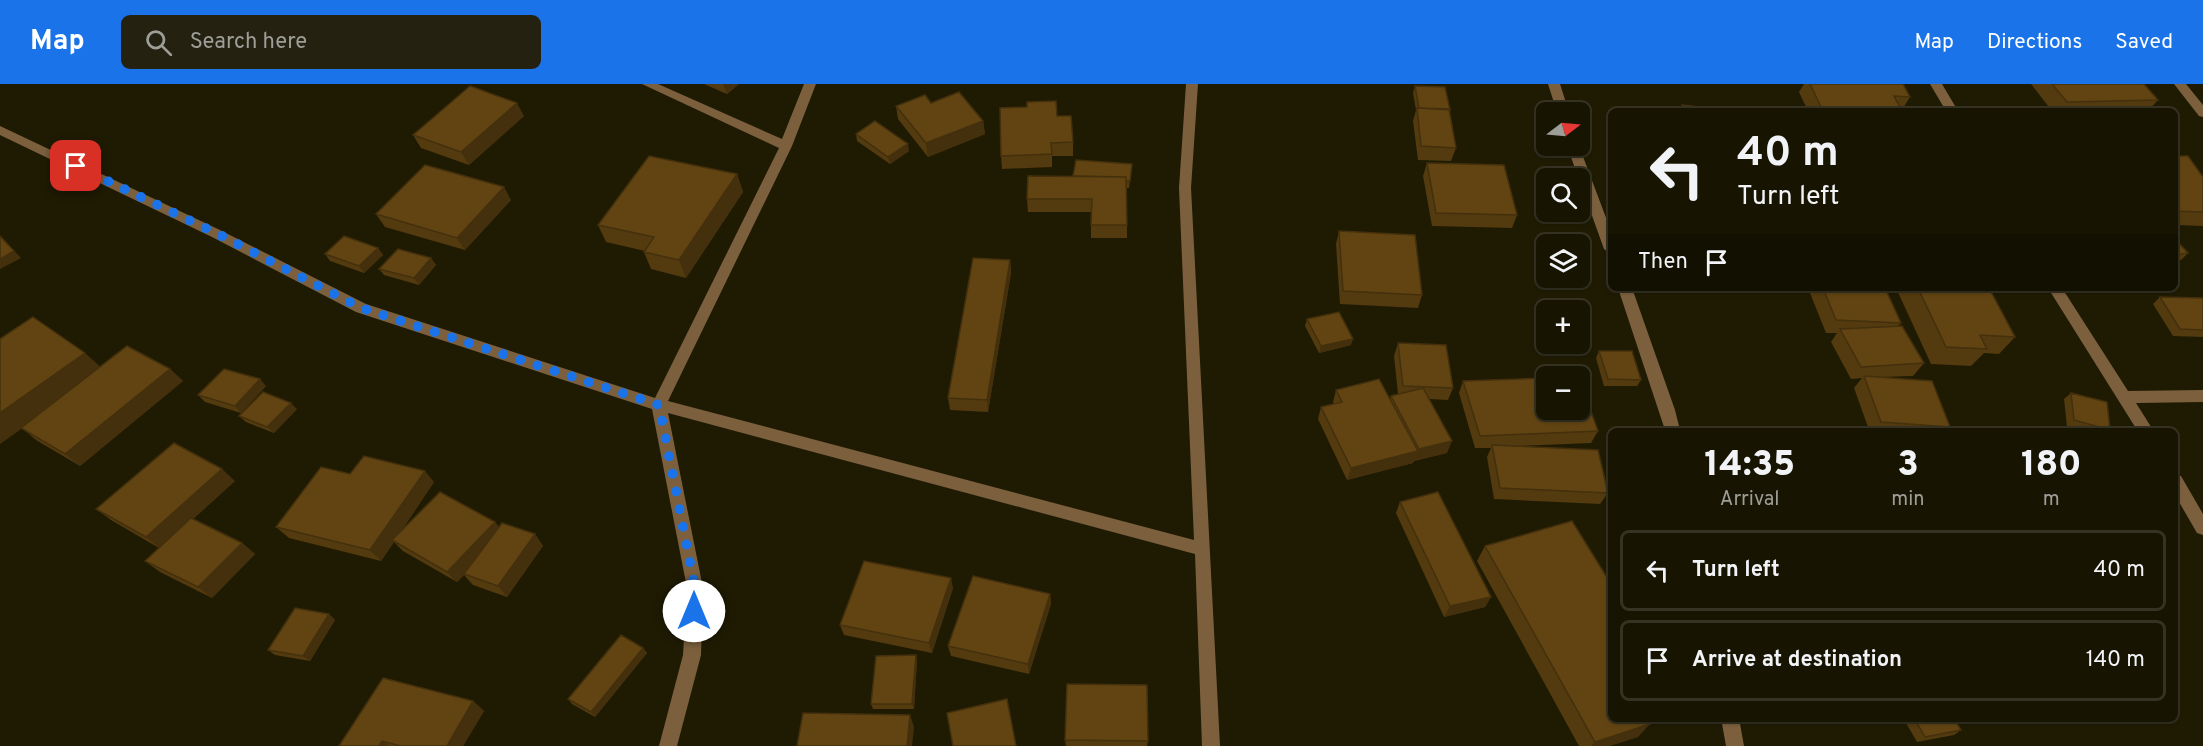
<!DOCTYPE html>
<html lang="en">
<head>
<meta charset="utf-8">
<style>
	body { margin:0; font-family:Overpass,sans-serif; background:#242111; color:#f1f3f6; height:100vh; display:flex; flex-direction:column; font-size:22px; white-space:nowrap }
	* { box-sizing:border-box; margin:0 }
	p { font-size:20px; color:#9e9e99 }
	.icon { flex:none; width:33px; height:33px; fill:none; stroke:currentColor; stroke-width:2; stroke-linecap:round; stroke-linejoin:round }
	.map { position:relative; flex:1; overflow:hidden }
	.drawer { position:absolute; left:1608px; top:344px; width:570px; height:294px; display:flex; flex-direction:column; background:#171402; border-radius:9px; box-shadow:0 2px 4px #0004,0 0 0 2px #363324 }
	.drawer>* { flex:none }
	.hud { position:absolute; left:1608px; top:24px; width:570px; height:183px; border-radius:9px; box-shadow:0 2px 4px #0004,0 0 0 2px #363324; background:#171402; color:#f1f3f6; overflow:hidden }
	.needle { width:39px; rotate:74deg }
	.tools { position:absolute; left:1536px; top:18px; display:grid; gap:12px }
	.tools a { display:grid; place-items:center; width:54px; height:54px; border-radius:9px; background:#171402; box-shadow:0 2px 4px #0004,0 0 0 2px #363324; font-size:30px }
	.pin { position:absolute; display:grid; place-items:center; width:51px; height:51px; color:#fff; margin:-26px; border-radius:12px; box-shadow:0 3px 9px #0006 }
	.me { position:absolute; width:66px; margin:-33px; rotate:0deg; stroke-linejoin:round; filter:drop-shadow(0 0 4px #0008) }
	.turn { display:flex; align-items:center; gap:21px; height:126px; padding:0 30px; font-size:27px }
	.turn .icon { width:78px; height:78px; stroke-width:2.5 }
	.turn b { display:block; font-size:42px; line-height:51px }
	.then { display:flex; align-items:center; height:57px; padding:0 30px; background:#0003; gap:12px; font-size:22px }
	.eta { display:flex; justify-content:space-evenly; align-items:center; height:102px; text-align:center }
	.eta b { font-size:36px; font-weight:800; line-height:42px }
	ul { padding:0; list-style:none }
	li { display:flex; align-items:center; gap:18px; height:81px; margin:0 12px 9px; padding:0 18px; border:3px solid #363324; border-radius:9px }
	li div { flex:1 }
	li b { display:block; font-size:22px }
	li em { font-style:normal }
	header { display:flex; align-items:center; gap:36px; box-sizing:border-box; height:84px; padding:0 30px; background:#1a73e8; color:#fff }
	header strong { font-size:28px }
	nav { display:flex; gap:33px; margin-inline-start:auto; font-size:21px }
	.search { width:420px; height:54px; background:#242111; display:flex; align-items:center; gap:15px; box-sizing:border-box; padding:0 21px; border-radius:9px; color:#9e9e99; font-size:22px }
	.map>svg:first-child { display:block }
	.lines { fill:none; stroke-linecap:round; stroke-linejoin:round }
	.minor { fill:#7c603e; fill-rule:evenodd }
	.wall { fill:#533a0f }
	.shaded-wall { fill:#44300d }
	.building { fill:#614412; stroke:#44300d; stroke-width:1.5 }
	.route { stroke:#1a73e8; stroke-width:10; stroke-dasharray:0 18 }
</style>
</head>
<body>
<header>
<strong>Map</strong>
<div class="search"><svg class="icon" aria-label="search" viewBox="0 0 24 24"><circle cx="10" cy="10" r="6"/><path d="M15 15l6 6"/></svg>Search here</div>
<nav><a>Map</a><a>Directions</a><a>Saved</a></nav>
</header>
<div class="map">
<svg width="2203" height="662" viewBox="0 0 2203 662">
	<rect width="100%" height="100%" fill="#1f1b03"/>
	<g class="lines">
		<path class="minor" d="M642,0h16l124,55 22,-55h12l-24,62 -124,255 526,139 -15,-352 7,-104h12l-7,104 29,558h-18l-7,-192 -527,-141 35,175 -2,67 -24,91h-18l24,-91 4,-67 -35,-179 -296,-97 -144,-75 -212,-102v-9l222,105 144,73 289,94 124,-250z
			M1548,0h12l9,28h-12z
			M1930,0h12l16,27h-12z
			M2174,0h12l17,21v12l-4,-1z
			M1567,62h12l32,85v23l-7,-5z
			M1618,204h14l43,122 5,20h-15z
			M2048,204h14l66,103 75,-1v12l-67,1 17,27h-16z
			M2175,390l6,2 22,38v21l-6,-2 -22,-38z
			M1721,634h18l5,28h-18z"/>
	</g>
	<path class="wall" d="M704,0h35l-12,10z
		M1804,0h99l7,13 -8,13v1h-94l-9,-19z
		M2031,0h113l14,16 -10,11h-96z
		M1415,2l41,62 -5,13 -33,-1 -5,-39 3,-11 -3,-17z
		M931,19l52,18 2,13 -57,23 -30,-38 -2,-13z
		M524,32l-55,49 -48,-17 -8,-13z
		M1057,32l16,26v14h-21v11l-50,2 -1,-13z
		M856,50l53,17 -19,13 -33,-23z
		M2175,72l28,21v49l-28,-1z
		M1427,79l90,52 -5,13 -80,-2 -9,-50z
		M1132,80l-3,24h-2v50h-36v-26h-63l-1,-13 46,-23z
		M737,90l6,18 -57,86 -35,-9 -7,-17 1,-1 -39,-9 -8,-17z
		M511,116l-46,50 -80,-23 -9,-13z
		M1339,147l83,64 -4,13 -78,-4 -4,-60z
		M2175,155l13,14 -7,7 -6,1z
		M378,164l5,7 -19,18 -34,-12 -5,-7z
		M431,174l5,7 -17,20 -35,-10 -5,-6z
		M1010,176l1,13 -23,139 -38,-2 -2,-12z
		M1810,204h75l16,35 -3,3 26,37 -11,13 -32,1 69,50 -4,3h-77l-15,-42 8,-10 -11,1 -20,-37 6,-9h-11l-16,-40 3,-4z
		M1896,204h93l26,49 -16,17 -15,-1 -13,13 -40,-2z
		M2160,213l43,1v39l-30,-1 -20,-32z
		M1307,235l44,26 -32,8 -14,-27z
		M1398,259l55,45 -5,12 -19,-1 18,54 -33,8 -1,2 -66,17 -29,-61 3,-12 13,-3 -1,-2 3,-12 54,9 1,-3 7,-2 -4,-38z
		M1599,267l42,29 -4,6h-33l-8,-28z
		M100,283l70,2 13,12 -103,85 -44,-26 -14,-12 -22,16z
		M1463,297l135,50 -7,12 -71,3 88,47 -8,11 -106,-5 -7,-42 4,-9h-16l-16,-55z
		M266,302l-25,27 -36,-11 -7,-7z
		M2071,309l39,37h-30l-13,-3 -3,-28z
		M297,325l-23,24 -28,-11 -7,-6z
		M235,397l-42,38 49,24 13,11 -43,44 -52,-26 -15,-11 14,-13 -48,-28 -15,-11z
		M434,398l-34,51 95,-11 4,5 36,7 8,12 -36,51 -34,-12 -9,-10 -7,7 -54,-31 -9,-9 -13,19 -92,-23 -13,-11z
		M1400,418l91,95 -6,10 -41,10 -48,-104z
		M1485,462l126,172 27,19 -29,9h-30l-102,-185z
		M953,504l-21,65 -88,-18 -4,-10z
		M1050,510l1,10 -22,70 -78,-18 -3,-10z
		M329,530l6,6 -25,41 -35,-6 -7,-5z
		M643,564l4,5 -52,64 -23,-13 -4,-5z
		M917,577l-3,48h-41l-2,-5z
		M473,617l11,10 -21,35h-124z
		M1914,634l47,12 -7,5 -37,7 -11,-19z
		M1065,656l83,1 -1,5h-81z"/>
	<path class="shaded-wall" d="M723,0h16l-12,10z
		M517,19l7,13 -55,49 -8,-13z
		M983,37l2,13 -57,23 -2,-14z
		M908,60l1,7 -19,13 -2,-7z
		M737,90l6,18 -57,86 -7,-18z
		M504,103l7,13 -46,50 -8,-12z
		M0,152l21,22 -21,11z
		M378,164l5,7 -19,18 -5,-7z
		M431,174l5,7 -17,20 -5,-7z
		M1010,176l1,13 -23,139 -1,-12z
		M1353,255l-2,6 -32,8 2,-7z
		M85,269l19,17 -104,74v-31z
		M170,285l13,12 -103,85 -15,-12z
		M260,295l6,7 -25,27 -6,-7z
		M291,319l6,6 -23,24 -7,-6z
		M1452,357l-5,12 -33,8 5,-12z
		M1418,367l-5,12 -66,17 4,-12z
		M222,385l13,12 -75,68 -14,-12z
		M425,387l9,11 -53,79 -11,-11z
		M495,438l9,11 -47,49 -10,-10z
		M535,450l8,12 -36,51 -9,-11z
		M242,459l13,11 -43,44 -14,-11z
		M951,494l2,10 -21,65 -3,-10z
		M1050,510l1,10 -22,70 -1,-10z
		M1491,513l-6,10 -41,10 6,-11z
		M329,530l6,6 -25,41 -7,-5z
		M643,564l4,5 -52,64 -4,-5z
		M916,571l1,6 -3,48 -2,-5z
		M473,617l11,10 -21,35h-16z
		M910,631l4,12 -2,19h-5z
		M1650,640l-12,13 -29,9h-18l4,-4z
		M382,657l7,5h-10z"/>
	<path class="building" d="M1810,0h93l7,13 -16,-1 8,15h-79z
		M2052,0h92l14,16 -91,2z
		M470,2l47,17 -56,49 -48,-17z
		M1415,2l30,1 5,23 -31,-2z
		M959,8l24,29 -57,22 -30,-37 29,-11 6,8z
		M1056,17l1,15h14l2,26 -22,1 1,11 -51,2 -1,-48 27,-1v-5z
		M1682,21l45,5 1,1h-45z
		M1417,24l32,1 7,39 -35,-2z
		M2058,26h62l1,1h-62z
		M875,37l33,23 -20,13 -32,-23z
		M649,72l88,18 -58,86 -35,-8 10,-15 -56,-12z
		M2175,72h13l15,21v35l-28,-1z
		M1076,76l56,4 -2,17h-4v-4l-53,-1z
		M1427,79l77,2 13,50 -81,-2z
		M425,81l79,22 -47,51 -81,-24z
		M1028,92l98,1 1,48h-36l1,-26h-65z
		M1339,147l76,4 7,60 -79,-4z
		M0,152l14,15 -14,8z
		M344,152l34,12 -19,18 -34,-12z
		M2175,155l13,14 -13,2z
		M398,165l33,9 -17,20 -35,-9z
		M973,174l37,2 -23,140 -39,-2z
		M1823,204h62l16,35 -65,-3z
		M1918,204h71l26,49 -35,-2 7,14 -41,-2z
		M2160,213l43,1v32l-23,-1z
		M1339,228l14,27 -32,7 -14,-27z
		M33,233l52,36 -85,60v-74z
		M1902,242l22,37 -63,4 -21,-38z
		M1398,259l48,2 7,43 -50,-2z
		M127,262l43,23 -105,85 -44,-26z
		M1599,267h33l9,29 -33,-1z
		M224,285l36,10 -25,27 -37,-11z
		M1864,292l68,5 18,46 -69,-5z
		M1546,294v32h34v-29l18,50 -118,5 -17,-55z
		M1379,295l39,72 -67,17 -30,-61 21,-5 -6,-12z
		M1423,304l29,53 -33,8 -28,-53z
		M263,308l28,11 -24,24 -28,-11z
		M2071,309l36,9 3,28 -36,-10z
		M174,359l48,26 -76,68 -50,-28z
		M1492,361l106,5 10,43 -108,-5z
		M364,372l61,15 -55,79 -94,-23 45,-60 29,7z
		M440,408l55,30 -48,50 -55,-32z
		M1438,408l53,105 -41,9 -50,-104z
		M191,434l51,25 -44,44 -53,-26z
		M1572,437l39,63v134h35l4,6 -55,18 -110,-196z
		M502,439l33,11 -37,52 -34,-12z
		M864,477l87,17 -22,65 -89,-18z
		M973,492l77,18 -22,70 -80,-18z
		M295,524l34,6 -26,42 -35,-6z
		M621,551l22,13 -52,64 -23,-13z
		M916,571l-4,49h-41l5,-48z
		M383,594l90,23 -26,45h-46l-19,-5 -3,5h-40z
		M1067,600l80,1 1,56 -83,-1z
		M1007,615l9,47h-63l-6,-33z
		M803,629l107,2 -3,31h-110z
		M1914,634h40l7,12 -36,7z"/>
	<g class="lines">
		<path class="route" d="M76,82l142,68 143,74 298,97 36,183 -1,23"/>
	</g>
</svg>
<div class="tools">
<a><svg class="needle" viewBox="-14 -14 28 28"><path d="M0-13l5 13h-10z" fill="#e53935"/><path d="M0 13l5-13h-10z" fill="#9e9e99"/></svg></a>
<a><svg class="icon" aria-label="search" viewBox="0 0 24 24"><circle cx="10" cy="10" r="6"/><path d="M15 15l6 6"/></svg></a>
<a><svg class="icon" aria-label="layers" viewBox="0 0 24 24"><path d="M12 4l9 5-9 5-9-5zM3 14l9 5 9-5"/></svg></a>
<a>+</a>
<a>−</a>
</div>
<div class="pin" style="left:76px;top:82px;background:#d93025"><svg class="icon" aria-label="arrive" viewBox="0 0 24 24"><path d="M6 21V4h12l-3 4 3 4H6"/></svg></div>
<svg class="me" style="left:694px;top:527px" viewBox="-20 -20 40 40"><circle r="19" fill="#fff"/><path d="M0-13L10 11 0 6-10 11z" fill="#1a73e8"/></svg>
<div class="hud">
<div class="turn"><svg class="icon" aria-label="left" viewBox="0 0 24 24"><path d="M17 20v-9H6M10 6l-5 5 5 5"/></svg><div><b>40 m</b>Turn left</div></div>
<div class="then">Then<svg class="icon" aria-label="arrive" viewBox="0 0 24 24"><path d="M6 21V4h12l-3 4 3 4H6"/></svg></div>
</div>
<section class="drawer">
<div class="eta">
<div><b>14:35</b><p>Arrival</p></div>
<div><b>3</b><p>min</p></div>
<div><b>180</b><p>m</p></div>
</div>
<ul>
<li><svg class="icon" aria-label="left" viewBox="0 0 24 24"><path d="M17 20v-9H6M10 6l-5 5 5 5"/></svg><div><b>Turn left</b></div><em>40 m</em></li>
<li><svg class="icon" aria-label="arrive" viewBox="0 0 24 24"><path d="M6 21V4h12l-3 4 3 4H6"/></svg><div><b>Arrive at destination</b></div><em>140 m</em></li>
</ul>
</section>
</div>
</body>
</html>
